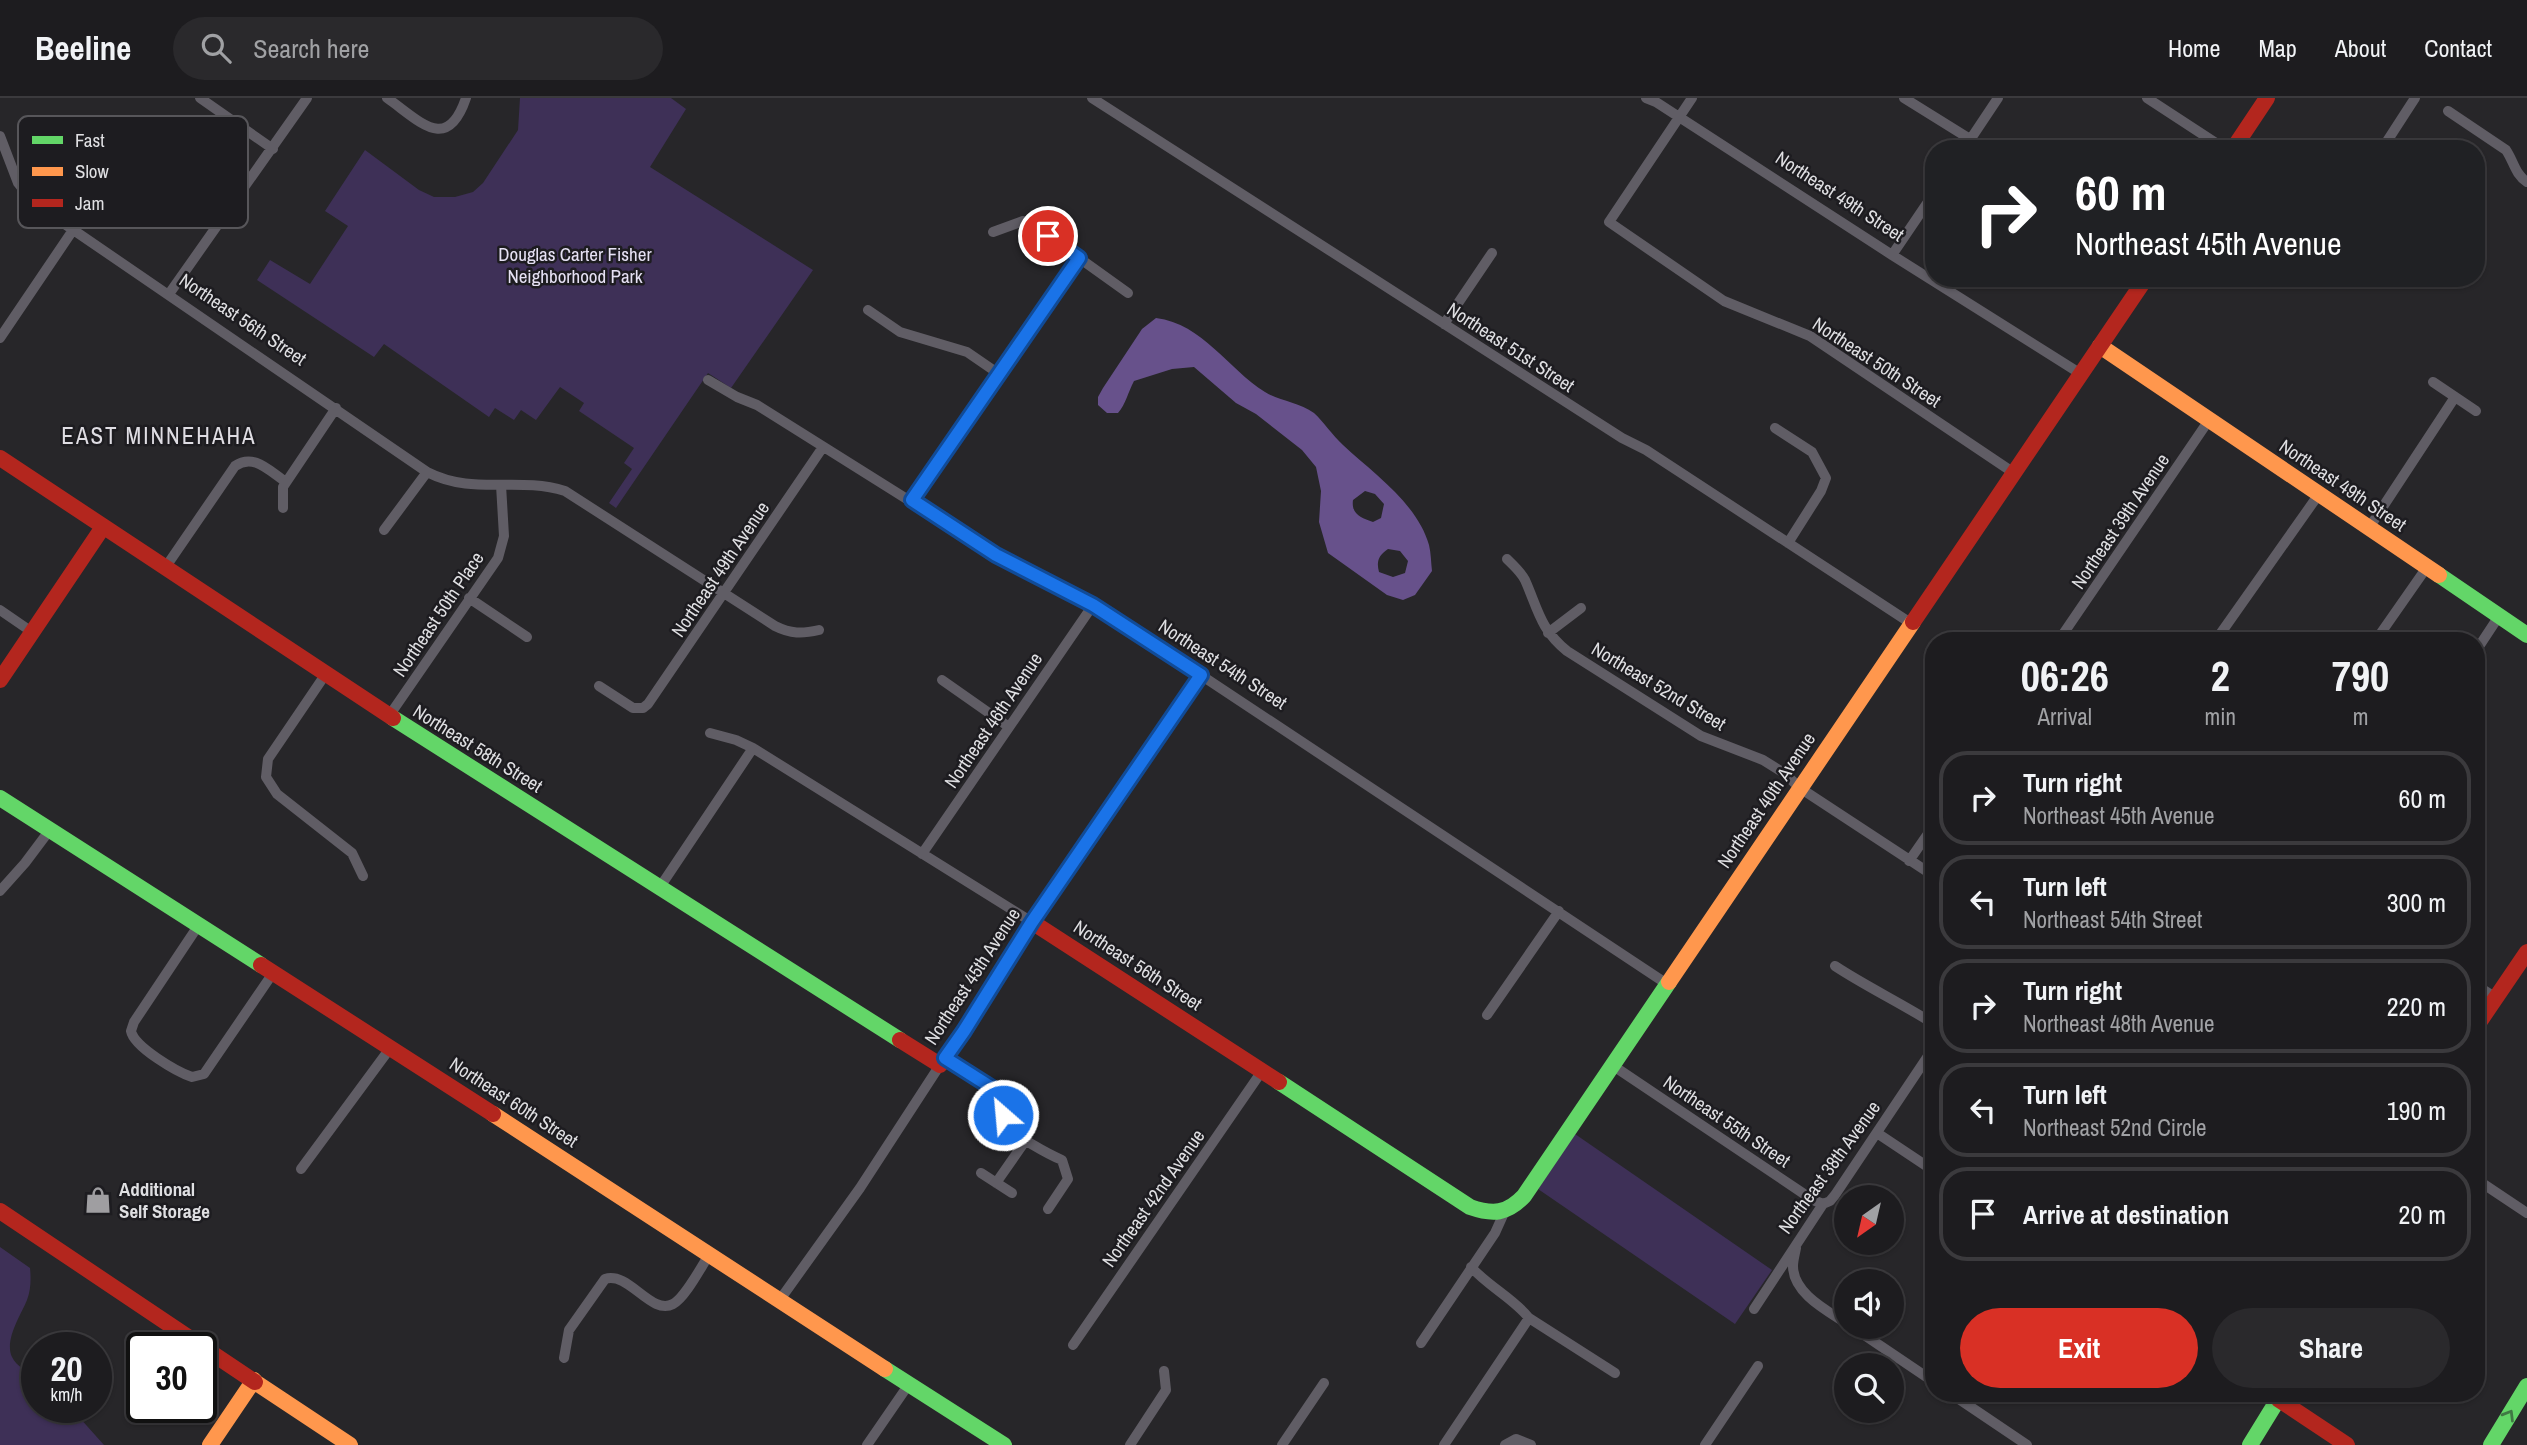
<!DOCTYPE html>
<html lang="en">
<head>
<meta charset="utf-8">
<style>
	body { margin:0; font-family:"Archivo Narrow",sans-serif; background:#2a292c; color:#f1f3f6; height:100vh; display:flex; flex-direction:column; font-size:26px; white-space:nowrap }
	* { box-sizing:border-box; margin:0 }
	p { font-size:23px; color:#a0a1a4 }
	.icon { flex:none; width:38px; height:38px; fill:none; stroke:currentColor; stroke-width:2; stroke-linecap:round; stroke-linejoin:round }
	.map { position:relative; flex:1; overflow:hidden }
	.details { position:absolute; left:1925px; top:534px; width:560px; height:770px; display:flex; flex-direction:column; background:#1d1c1f; border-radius:28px; box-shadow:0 2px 5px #0004,0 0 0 2px #3b3a3d }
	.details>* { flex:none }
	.banner { position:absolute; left:1925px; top:42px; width:560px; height:147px; border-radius:28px; box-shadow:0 2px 5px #0004,0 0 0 2px #3b3a3d; background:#202124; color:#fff; overflow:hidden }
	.needle { width:46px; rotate:214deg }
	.fabs { position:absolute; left:1834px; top:1087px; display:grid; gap:14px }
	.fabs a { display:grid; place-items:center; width:70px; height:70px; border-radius:50%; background:#1d1c1f; box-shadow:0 2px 5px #0004,0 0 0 2px #3b3a3d; font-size:35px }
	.speed { position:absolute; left:21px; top:1234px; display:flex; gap:14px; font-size:35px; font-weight:700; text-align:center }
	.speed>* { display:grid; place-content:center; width:91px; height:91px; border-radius:50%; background:#1d1c1f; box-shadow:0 2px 5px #0004,0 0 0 2px #3b3a3d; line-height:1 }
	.speed small { font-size:18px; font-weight:400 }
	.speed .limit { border:4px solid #111; border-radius:10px; background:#fff; color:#111 }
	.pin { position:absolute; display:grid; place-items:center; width:60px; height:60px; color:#fff; margin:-30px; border:4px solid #fff; border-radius:50%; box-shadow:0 2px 7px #0007 }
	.me { position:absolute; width:77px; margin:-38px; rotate:333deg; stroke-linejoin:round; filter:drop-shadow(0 0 5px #0008) }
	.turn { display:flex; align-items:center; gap:24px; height:147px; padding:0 35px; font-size:32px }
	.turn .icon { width:91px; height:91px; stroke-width:2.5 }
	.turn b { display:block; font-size:49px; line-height:60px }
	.eta { display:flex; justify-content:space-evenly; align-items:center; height:119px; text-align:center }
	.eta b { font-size:42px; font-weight:800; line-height:49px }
	.primary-button { display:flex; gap:14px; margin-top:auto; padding:14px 35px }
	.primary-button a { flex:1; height:80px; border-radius:42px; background:#d93025; color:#fff; font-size:28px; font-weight:800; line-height:80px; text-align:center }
	.primary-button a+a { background:#2a292c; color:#f1f3f6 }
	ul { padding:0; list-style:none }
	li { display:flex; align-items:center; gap:21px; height:94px; margin:0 14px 10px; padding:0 21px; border:4px solid #3b3a3d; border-radius:28px }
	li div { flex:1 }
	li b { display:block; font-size:26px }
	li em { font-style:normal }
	header { display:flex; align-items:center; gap:42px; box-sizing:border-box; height:98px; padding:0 35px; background:#1d1c1f; border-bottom:2px solid #3b3a3d }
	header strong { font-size:33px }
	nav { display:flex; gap:38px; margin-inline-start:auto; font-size:24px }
	.search { width:490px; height:63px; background:#2a292c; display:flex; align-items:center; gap:18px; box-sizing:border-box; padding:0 24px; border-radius:38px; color:#a0a1a4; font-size:26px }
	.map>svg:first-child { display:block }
	.green { fill:#3e3057 }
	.water { fill:#67518b; fill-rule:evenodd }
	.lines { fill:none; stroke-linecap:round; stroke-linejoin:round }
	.street { stroke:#605d65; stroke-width:10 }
	.fast { stroke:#63d668; stroke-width:16 }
	.slow { stroke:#ff974d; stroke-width:16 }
	.jam { stroke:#b3261e; stroke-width:16 }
	.oneway { stroke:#407944 }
	.route-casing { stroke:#114b97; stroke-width:18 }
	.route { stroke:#1a73e8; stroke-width:12 }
	.labels { text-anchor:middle; stroke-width:5; stroke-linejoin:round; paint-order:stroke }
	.street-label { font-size:19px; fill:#dfdfe2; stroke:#1d1c20 }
	.park-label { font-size:19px; fill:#e6e1f4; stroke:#1d1c20 }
	.poi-label { font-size:19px; font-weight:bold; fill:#dfdfe2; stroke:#1d1c20; text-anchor:start }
	.quarter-label { font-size:23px; letter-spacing:2px; fill:#dfdde3; stroke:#1d1c20 }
	.key { fill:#1d1c20; stroke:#57565a; stroke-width:2 }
	.key-label { font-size:19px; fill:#dfdfe2 }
</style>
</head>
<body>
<header>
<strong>Beeline</strong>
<div class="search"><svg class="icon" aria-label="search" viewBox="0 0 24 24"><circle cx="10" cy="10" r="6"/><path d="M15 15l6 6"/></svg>Search here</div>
<nav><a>Home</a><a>Map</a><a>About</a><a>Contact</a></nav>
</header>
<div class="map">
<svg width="2527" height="1347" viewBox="0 0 2527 1347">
	<rect width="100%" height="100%" fill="#272629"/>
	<path class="green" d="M520,0h151l15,11 -36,58 163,103 -82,118 -23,-15 -92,135 -7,-5 23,-34 -8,-6 10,-15 -55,-37 5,-8 -24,-16 -24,33 -15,-10 -7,10 -19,-12 -6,9 -105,-73 -10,13 -117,-77 13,-20 40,24 38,-58 -23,-15 40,-61 54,40 15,7h21l18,-5 10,-9 35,-53z
		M1575,1036l197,136 -37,54 -197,-135z
		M0,1149l30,21c1,10 1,22 -3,32 -6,15 -23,40 -15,57 4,9 17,16 25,22v28h33l34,38h-104z"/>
	<path class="water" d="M1156,220c47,6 72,51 109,74 14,9 34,10 49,21 10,9 18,22 29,32 30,28 74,58 86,100 2,8 2,18 3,26l-17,24 -12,5 -16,-5 -59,-42 -9,-31 2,-31 -5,-24 -14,-17 -46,-36 -20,-11 -42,-36 -22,2 -38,12c-6,11 -8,23 -16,32h-11l-9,-8v-8l5,-9 39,-59zM1365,393l10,3 9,10 -3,14 -8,4c-12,-4 -22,-8 -20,-22zM1388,451l12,2 8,10 -3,12 -12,4 -14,-5c-3,-11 0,-17 9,-23z"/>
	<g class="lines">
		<path class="street" d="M200,0l73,51
			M387,0c33,23 60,56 79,0
			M1092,0l530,340 24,12 266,174
			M1646,0l10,4 236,153 189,119
			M1692,0l-83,124 115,79 86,35 204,137
			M1904,0l82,51
			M2147,0l78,51
			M2448,13l58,39c8,12 9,24 21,32
			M0,38l18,47 16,20 393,269c47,24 89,4 138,19l210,135c16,8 27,8 44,4
			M1964,51l34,-51
			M2382,51l33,-51
			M993,134l30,-11 10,4 95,68
			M1892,157l42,-62
			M169,196l138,-196
			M868,212l32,22 67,20 32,22
			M1444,226l48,-71
			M0,240l73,-108
			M708,282l29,17 20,8 239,150 97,50 52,33 522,346
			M2433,284l43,29
			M1775,330l37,24 14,26 -5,13 -33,52
			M912,402l167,-242
			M283,410v-21l53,-79
			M2369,430l86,-131
			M384,432l43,-58
			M1507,461c6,6 14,13 18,21 13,29 15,49 42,71l134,85 62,24 21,13 16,15 134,88
			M165,470l70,-102c19,-13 34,5 51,16
			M469,500l58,39
			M0,512l32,22
			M1548,535l33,-25
			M2059,542l150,-220
			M2216,542l103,-146
			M2376,542l51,-73
			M2476,553l23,-35
			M325,577l-57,84 -2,18 11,17 75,59 11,23
			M942,582l67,47
			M599,588l34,22h10l5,-4 175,-257
			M389,618l109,-158 6,-22 -3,-51
			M710,635l26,7 17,8 279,174 169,-247
			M922,756l171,-249
			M1909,763l25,-36
			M660,789l93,-139
			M0,793l25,-28 24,-32
			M198,828l-64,96 -3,9c3,16 46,41 61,46l12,-3 69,-101
			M1835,868c32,21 66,37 99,58
			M2476,887l20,13
			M1487,917l72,-104
			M945,960l57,39c4,9 -2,19 3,27 6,10 45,31 57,36l6,19 -20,30
			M1612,967l201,135 10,4
			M1877,1035l57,38
			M301,1071l90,-122
			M981,1075l31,20
			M2476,1081l51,34
			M996,1085l30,-43
			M1796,1150c-1,6 -3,12 -3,18 0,27 33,44 53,57
			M1471,1169c18,20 42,31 58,51l86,55
			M779,1203l81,-113 80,-123
			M1754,1211l69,-105 7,-3 5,-6 99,-148
			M1851,1228l83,56
			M1421,1245l74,-110 9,-20
			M1073,1247l189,-274
			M564,1260l5,-28 36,-51c24,-8 46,37 68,25 12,-6 28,-37 36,-49
			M1950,1295l77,52
			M867,1347l42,-61
			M1130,1347l36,-55 -2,-19
			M1282,1347l42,-62
			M1444,1347l85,-127
			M1505,1347l11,-6 15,6
			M1705,1347l53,-79"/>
		<path class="fast" d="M2439,477l88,60
			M393,620l507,322
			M0,700l261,167
			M1279,984l191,125c23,8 37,7 54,-11l145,-214
			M885,1271l119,76
			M2250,1347l32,-52
			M2491,1347l36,-59"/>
		<path class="slow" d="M2100,248l339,229
			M1669,884l244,-360
			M493,1016l392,255
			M255,1284l95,63
			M210,1347l44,-65"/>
		<path class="jam" d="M2233,51l34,-51
			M0,360l393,260
			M1913,524l233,-344
			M0,582l103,-153
			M261,867l232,149
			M2476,929l51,-75
			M900,942l40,25 24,-34 68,-109 247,160
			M0,1113l255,171
			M2278,1301l69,46"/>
	</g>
	<defs><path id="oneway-chevron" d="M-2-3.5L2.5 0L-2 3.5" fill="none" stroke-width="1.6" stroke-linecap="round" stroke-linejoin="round" transform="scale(1.75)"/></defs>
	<use class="oneway" href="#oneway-chevron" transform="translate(2509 1317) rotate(-59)"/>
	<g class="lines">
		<defs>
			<path id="route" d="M1003,1017l1,-14 -7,-10 -52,-33 19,-27 68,-109 169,-247 -108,-70 -97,-50 -84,-55 167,-242 -31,-22"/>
		</defs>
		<use href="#route" class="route-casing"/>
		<use href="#route" class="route"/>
	</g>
	<defs>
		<symbol id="shop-bare" viewBox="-9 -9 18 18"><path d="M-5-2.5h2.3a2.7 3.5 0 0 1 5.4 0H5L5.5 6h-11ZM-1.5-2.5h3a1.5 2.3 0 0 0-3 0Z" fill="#9f9ea1" stroke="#1d1c20" stroke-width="2.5" paint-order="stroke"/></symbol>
	</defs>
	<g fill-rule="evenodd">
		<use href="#shop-bare" x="79" y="1083" width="38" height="38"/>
	</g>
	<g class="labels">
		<g class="street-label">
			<text transform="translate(1840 98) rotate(33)" y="7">Northeast 49th Street</text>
			<text transform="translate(243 221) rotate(34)" y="7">Northeast 56th Street</text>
			<text transform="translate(1511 249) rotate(33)" y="7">Northeast 51st Street</text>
			<text transform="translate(1877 264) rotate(33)" y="7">Northeast 50th Street</text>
			<text transform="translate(2343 387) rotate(34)" y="7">Northeast 49th Street</text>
			<text transform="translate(2120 423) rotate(-56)" y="7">Northeast 39th Avenue</text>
			<text transform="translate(720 471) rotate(-56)" y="7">Northeast 49th Avenue</text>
			<text transform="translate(438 516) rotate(-56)" y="7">Northeast 50th Place</text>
			<text transform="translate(1223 566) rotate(33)" y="7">Northeast 54th Street</text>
			<text transform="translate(1659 588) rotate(31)" y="7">Northeast 52nd Street</text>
			<text transform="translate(993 622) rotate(-56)" y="7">Northeast 46th Avenue</text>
			<text transform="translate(478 650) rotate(32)" y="7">Northeast 58th Street</text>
			<text transform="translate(1766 702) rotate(-56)" y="7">Northeast 40th Avenue</text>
			<text transform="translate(1138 867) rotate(33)" y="7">Northeast 56th Street</text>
			<text transform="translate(972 878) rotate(-57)" y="7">Northeast 45th Avenue</text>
			<text transform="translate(514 1004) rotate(33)" y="7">Northeast 60th Street</text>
			<text transform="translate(1727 1023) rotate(34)" y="7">Northeast 55th Street</text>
			<text transform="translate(1829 1069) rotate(-54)" y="7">Northeast 38th Avenue</text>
			<text transform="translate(1153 1100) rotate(-55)" y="7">Northeast 42nd Avenue</text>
		</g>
		<g class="park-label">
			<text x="575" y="163">Douglas Carter Fisher<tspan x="575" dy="22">Neighborhood Park</tspan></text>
		</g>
		<g class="poi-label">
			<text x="119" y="1098">Additional<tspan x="119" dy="22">Self Storage</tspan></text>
		</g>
		<g class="quarter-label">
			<text x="159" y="346">EAST MINNEHAHA</text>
		</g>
	</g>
	<rect x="18" y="18" width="230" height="112" rx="10" class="key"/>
	<rect x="32" y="38" width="31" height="8" fill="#63d668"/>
	<rect x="32" y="69" width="31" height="9" fill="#ff974d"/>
	<rect x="32" y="101" width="31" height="8" fill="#b3261e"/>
	<g class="key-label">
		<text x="75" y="49">Fast</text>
		<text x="75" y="80">Slow</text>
		<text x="75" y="112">Jam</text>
	</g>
</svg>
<div class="fabs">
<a><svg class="needle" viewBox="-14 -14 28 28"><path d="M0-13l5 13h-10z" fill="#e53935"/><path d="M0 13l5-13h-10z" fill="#a0a1a4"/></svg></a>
<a><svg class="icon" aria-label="sound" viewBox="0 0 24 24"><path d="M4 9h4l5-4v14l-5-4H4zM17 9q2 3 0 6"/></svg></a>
<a><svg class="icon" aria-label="search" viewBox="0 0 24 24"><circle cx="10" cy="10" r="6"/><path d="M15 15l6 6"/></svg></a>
</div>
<div class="speed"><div>20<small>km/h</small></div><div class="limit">30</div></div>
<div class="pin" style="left:1048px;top:138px;background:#d93025"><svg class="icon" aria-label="arrive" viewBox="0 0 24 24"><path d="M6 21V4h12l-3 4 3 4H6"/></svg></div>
<svg class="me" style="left:1003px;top:1017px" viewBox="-20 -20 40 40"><circle r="17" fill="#1a73e8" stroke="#fff" stroke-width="3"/><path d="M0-11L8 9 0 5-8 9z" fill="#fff"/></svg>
<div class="banner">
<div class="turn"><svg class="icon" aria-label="right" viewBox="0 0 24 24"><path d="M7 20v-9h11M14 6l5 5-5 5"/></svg><div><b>60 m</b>Northeast 45th Avenue</div></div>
</div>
<section class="details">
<div class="eta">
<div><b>06:26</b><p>Arrival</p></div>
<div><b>2</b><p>min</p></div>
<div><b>790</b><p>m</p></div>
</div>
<ul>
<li><svg class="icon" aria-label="right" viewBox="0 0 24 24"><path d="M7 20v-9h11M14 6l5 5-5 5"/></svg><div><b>Turn right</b><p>Northeast 45th Avenue</p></div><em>60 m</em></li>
<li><svg class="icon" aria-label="left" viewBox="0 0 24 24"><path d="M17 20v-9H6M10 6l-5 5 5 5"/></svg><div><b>Turn left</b><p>Northeast 54th Street</p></div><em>300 m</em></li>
<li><svg class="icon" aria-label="right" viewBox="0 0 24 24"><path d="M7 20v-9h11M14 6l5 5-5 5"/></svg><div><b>Turn right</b><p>Northeast 48th Avenue</p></div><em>220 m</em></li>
<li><svg class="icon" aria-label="left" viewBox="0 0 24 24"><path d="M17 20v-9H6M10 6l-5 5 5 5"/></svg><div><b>Turn left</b><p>Northeast 52nd Circle</p></div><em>190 m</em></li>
<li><svg class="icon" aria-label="arrive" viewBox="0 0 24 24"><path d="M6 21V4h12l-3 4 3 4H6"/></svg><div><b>Arrive at destination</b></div><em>20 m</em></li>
</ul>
<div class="primary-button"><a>Exit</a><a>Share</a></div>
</section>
</div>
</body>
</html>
